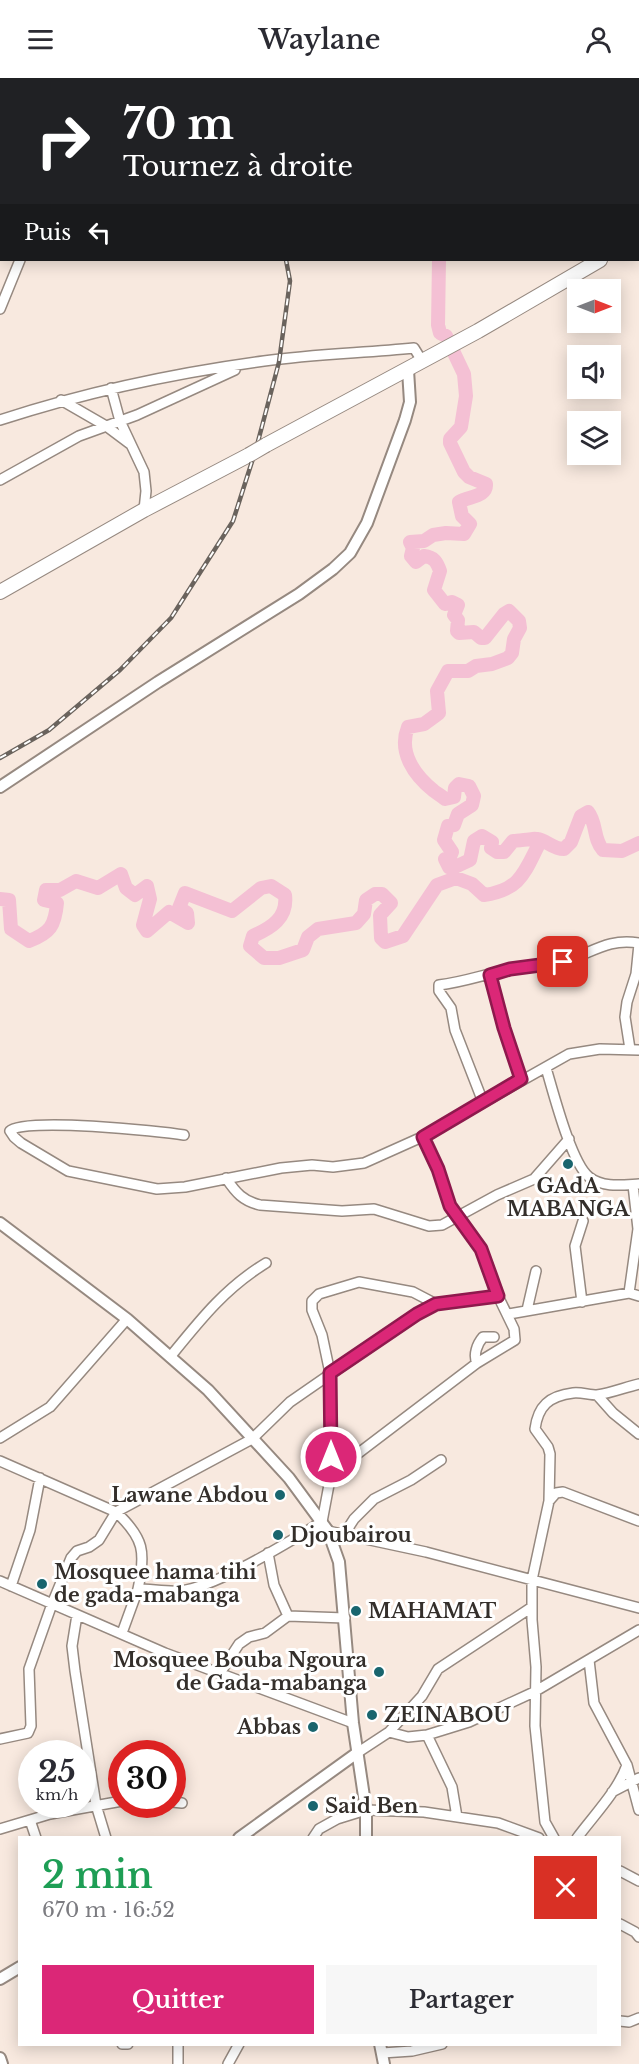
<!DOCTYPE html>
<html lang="fr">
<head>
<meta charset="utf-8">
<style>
	body { margin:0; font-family:"Libre Baskerville",serif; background:#f7f7f7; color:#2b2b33; height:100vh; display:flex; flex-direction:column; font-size:22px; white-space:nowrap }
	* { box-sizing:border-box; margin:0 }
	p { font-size:20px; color:#7c7c81 }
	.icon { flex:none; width:33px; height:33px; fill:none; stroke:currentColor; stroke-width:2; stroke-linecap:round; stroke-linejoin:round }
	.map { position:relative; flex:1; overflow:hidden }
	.side { position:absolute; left:18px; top:1758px; width:603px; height:210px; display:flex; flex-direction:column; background:#fff; border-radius:0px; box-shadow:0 3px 15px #0003 }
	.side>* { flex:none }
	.guide { position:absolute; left:0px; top:0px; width:639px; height:183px; box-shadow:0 3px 15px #0003; background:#202124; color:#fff; overflow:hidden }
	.needle { width:39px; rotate:90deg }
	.controls { position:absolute; left:567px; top:201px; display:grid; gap:12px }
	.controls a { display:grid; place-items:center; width:54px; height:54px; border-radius:0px; background:#fff; box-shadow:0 3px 15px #0003; font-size:30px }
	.speed { position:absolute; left:18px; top:1662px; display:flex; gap:12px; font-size:30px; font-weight:700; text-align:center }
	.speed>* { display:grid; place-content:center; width:78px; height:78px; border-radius:50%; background:#fff; box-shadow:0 3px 15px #0003; line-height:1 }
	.speed small { font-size:15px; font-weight:400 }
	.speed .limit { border:9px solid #d22; background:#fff; color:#111 }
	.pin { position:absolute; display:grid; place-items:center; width:51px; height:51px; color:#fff; margin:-26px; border-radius:12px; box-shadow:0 3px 9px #0006 }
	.me { position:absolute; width:66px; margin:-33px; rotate:0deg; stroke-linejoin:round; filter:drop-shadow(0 0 4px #0008) }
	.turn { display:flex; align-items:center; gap:21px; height:126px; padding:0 24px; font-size:27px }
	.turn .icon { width:78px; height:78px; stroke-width:2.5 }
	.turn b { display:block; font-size:42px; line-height:51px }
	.then { display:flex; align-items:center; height:57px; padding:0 24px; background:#0003; gap:12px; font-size:22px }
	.round { display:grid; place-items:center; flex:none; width:63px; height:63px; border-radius:0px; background:#f7f7f7 }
	.head { display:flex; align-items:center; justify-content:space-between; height:102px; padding:0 24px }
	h1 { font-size:36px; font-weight:600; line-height:45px; color:#1e9e55 }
	.primary-button { display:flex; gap:12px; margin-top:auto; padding:12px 24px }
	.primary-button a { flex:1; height:69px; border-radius:0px; background:#db2777; color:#fff; font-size:24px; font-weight:600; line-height:69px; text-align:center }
	.primary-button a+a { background:#f7f7f7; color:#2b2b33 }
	header { display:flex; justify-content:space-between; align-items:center; height:78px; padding:0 24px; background:#fff; font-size:27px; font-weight:600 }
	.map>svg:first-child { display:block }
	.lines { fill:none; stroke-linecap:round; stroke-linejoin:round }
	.river { stroke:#f4c0d4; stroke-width:14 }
	.minor-casing { stroke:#968980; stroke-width:12 }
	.tertiary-casing { stroke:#968980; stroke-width:14 }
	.primary-casing { stroke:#968980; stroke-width:16 }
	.minor { stroke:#fff; stroke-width:9 }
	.tertiary { stroke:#fff; stroke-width:10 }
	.primary { stroke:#fff; stroke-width:14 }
	.rail-casing { stroke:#6a635d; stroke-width:4.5 }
	.rail { stroke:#fff; stroke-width:2; stroke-dasharray:7; stroke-linecap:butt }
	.primary-bridge-casing { stroke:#968980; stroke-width:16; stroke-linecap:butt }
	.primary-bridge { stroke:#fff; stroke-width:14 }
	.route-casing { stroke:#8e194d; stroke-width:15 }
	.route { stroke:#db2777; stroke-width:10 }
	.poi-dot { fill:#19656e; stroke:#fff; stroke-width:2 }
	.labels { text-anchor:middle; stroke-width:6; stroke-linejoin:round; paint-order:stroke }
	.poi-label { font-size:20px; font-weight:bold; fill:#342f2b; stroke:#fff; text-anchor:start }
</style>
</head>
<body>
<header><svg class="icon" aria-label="menu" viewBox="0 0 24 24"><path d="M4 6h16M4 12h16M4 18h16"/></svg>Waylane<svg class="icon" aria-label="person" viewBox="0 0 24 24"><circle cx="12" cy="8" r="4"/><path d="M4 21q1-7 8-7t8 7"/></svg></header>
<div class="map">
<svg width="639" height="1986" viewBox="0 0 639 1986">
	<rect width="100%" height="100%" fill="#f8e9df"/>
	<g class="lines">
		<path class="river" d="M294,0v2
			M360,0l1,2
			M345,2l2,-2
			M379,2v-2
			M418,2l1,-2
			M439,182l-1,65 2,8 6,3 18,38 2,22 -5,31 -11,12v4l14,29 5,5 17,7c1,13 -17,12 -27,18l3,14 8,8 -6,10 -18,-1 -13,2 -9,6 -14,1 3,6 -2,8 5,6 8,-6c10,1 13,6 16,15l-6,19 11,14 7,-2 6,3 -4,10 4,5 -1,11 2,2 15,-1 7,6h4l19,-24 5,-3 10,10 1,7 -6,11 -2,14 -4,5 -16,6 -16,2 -8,5h-20l-11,20 2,22 -15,11 -16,3c-10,25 6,48 26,64 4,3 8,5 11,8l9,-2 1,-9 4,-4 10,2 5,10 -2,9 -14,9 -4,11 -6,1 -4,14 8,12 -2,5 -5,2 4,8h6l15,-7 4,-19 8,-5 10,6 -1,6 6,4h7l9,-11c5,0 23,-3 24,-2 10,1 15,10 27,10l7,-7 10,-26 7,-4c9,11 5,27 15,38l19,1 17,-8
			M0,821l9,1 2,29 18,12c21,-8 26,-15 28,-38l-13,-3 2,-10h14l16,-9 22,7 23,-14 5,14 9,7 12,-9 3,13 -7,26 4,6 22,-19 19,11 -1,-10 -8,-5 6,-15 47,18 29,-23 10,-2 14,9c3,23 -14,33 -32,41l-3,10 14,12h15l24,-8 5,-13 10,-8 38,-6 8,-9 2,-14 9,-6h7l9,9 -11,12 1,23 4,4 18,-6 34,-51 19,-7 16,6 12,11c38,-5 41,-25 57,-55"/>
		<defs>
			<path id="minor" d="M0,158l2,1
				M0,231l20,-49
				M111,310l9,33 24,51 2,19 -2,19
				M61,322l45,26 24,18
				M0,342c86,-28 174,-47 264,-59 49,-7 100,-8 150,-13l8,13
				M0,402l79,-44 58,-21 98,-45
				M490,897l14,53 17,51
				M630,971l-5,-32 2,-15 9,-28 3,-30
				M546,990c7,23 25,95 43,109 14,11 33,8 50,7
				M483,1024l-28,-72 -4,-22 -12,-17v-6c26,-3 49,-12 73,-16 17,-3 35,-3 51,-7 30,-9 43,-24 76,-19
				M184,1057c-24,-4 -162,-18 -174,-4l4,6 7,6 47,28 89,18 28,-2 96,-19 31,-3 21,2 31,-4 58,-26 147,-83 31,-5 39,1
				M422,1059l16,32 12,37 31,43 17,47 16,33 1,11 -38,23 -146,111 -1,-101 -8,-38 -10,-25v-9l7,-7 40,-12 54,10 23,12
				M226,1100c10,15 17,23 34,27l82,6 32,-2 55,17 13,-1 55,-30 37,-16 35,-40
				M629,1215l9,-64 -5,-44
				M582,1224l-7,-56 8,-25
				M527,1232l9,-39
				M509,1236l120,-21 10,3
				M170,1279c30,-37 55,-69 96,-94
				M477,1285c-4,-8 0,-19 6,-26h11
				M597,1317l16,18 26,21
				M0,1360l50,-31 77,-88
				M0,1383l116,51 136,-73 38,-37 127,-88 19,-10 62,-8
				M549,1423l7,-8 7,-1 76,29
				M328,1453l98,21 213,56
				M345,1455l9,-14 20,-20 37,-19 30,-20
				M268,1475l6,32 14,31 57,2
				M0,1503l165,72 188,70
				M11,1508l19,-56 10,-52
				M77,1537l-5,31 3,25 21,134 10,33
				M122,1555l16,-44c13,0 28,3 42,2 37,-4 108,-49 142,-69l9,-48
				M589,1582l5,43 33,62 12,45
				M220,1595l19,-29 10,-7 16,-4 23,-17
				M389,1654l19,5 19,-2 42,-13 65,-30 105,-62
				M427,1657l25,52 5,30
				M0,1661l28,-6 3,-7 -2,-57 23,-65 19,-46 6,-7 12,-4 10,-7 17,-28c28,26 30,40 22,77
				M357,1675l32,-21 33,-36 16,-27 94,-62
				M612,1714l27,-14
				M172,1724l10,1
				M30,1742l20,-6 72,-13
				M0,1751l30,-9 6,18
				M313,1760l6,-9 18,-10 29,-9 58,2 74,11 41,15
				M554,1760l-9,-16 -10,-96 1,-59 -4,-47v-40l17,-79 1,-47 -2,-7 -13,-18c3,-23 14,-33 38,-36 8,-1 16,2 24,2 14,-2 29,-8 42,-11
				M577,1760c17,-23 40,-46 50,-73
				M620,1793l19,10
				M620,1846l15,8 4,5
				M620,1943l9,1 10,-4
				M122,1966h6
				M382,1975l30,-2 30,-7
				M178,1986v-20
				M228,1986l11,-20"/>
			<path id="tertiary" d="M0,709l158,-105 141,-88 34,-25 17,-16 17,-30 38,-103 5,-18 -2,-32
				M0,1145l127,96 81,71 81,88 39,53 11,31 14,161 13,87v28
				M239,1760l118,-85
				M0,1901l20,-12
				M380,1966l4,20
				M0,1980l2,6"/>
			<path id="primary" d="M638,162l1,-1
				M266,367l212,-114 122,-71
				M0,514l144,-82 105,-55"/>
		</defs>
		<use href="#minor" class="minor-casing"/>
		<use href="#tertiary" class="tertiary-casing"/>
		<use href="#primary" class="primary-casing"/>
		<use href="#minor" class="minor"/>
		<use href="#tertiary" class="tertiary"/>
		<use href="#primary" class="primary"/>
		<defs>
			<path id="rail" d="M244,0l1,2
				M0,680l49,-28 71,-60 51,-52 62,-97 23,-72 23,-87 11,-81 -4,-21"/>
		</defs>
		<use href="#rail" class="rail-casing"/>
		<use href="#rail" class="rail"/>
		<defs>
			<path id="primary-bridge" d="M249,377l17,-10"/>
		</defs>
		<use href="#primary-bridge" class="primary-bridge-casing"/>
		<use href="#primary-bridge" class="primary-bridge"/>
	</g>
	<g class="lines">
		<defs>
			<path id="route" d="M331,1379l-1,-84 87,-59 19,-10 62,-8 -17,-47 -31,-43 -12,-37 -15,-32 98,-58 -17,-51 -14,-53 20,-6 53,-7"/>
		</defs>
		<use href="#route" class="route-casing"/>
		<use href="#route" class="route"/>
	</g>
	<g class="poi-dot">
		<circle cx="568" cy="1086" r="6"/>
		<circle cx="280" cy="1417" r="6"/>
		<circle cx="278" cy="1457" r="6"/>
		<circle cx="42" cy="1506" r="6"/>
		<circle cx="356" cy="1533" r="6"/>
		<circle cx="379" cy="1594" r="6"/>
		<circle cx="372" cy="1637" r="6"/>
		<circle cx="313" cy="1649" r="6"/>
		<circle cx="313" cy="1728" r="6"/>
	</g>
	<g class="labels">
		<g class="poi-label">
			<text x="568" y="1115" text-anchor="middle">GAdA<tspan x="568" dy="23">MABANGA</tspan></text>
			<text x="268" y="1424" text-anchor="end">Lawane Abdou</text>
			<text x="290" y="1464">Djoubairou</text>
			<text x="54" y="1501">Mosquee hama tihi<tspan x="54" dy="23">de gada-mabanga</tspan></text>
			<text x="368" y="1540">MAHAMAT</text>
			<text x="367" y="1589" text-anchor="end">Mosquee Bouba Ngoura<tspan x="367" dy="23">de Gada-mabanga</tspan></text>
			<text x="384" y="1644">ZEINABOU</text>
			<text x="301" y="1656" text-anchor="end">Abbas</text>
			<text x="325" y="1735">Said Ben</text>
		</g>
	</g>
</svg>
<div class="controls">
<a><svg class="needle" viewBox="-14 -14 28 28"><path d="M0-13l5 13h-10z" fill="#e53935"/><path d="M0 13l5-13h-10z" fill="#7c7c81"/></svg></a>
<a><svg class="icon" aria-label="sound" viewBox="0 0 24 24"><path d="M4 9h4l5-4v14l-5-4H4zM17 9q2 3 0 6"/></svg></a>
<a><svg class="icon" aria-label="layers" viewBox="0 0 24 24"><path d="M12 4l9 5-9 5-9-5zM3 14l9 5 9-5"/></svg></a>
</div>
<div class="speed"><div>25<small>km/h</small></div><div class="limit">30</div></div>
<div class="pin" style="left:563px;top:884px;background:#d93025"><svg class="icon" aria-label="arrive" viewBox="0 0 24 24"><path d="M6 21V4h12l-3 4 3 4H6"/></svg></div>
<svg class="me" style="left:331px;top:1379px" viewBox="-20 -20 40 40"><circle r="17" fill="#db2777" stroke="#fff" stroke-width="3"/><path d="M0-11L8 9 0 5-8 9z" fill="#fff"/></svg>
<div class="guide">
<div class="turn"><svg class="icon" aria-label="right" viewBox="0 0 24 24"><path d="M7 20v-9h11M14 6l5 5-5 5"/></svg><div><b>70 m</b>Tournez à droite</div></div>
<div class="then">Puis<svg class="icon" aria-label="left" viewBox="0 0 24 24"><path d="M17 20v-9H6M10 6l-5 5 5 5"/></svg></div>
</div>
<section class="side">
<div class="head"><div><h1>2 min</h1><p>670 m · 16:52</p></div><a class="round" style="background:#d93025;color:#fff"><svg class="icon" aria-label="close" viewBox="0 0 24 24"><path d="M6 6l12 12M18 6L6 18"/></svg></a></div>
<div class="primary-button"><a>Quitter</a><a>Partager</a></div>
</section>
</div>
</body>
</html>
